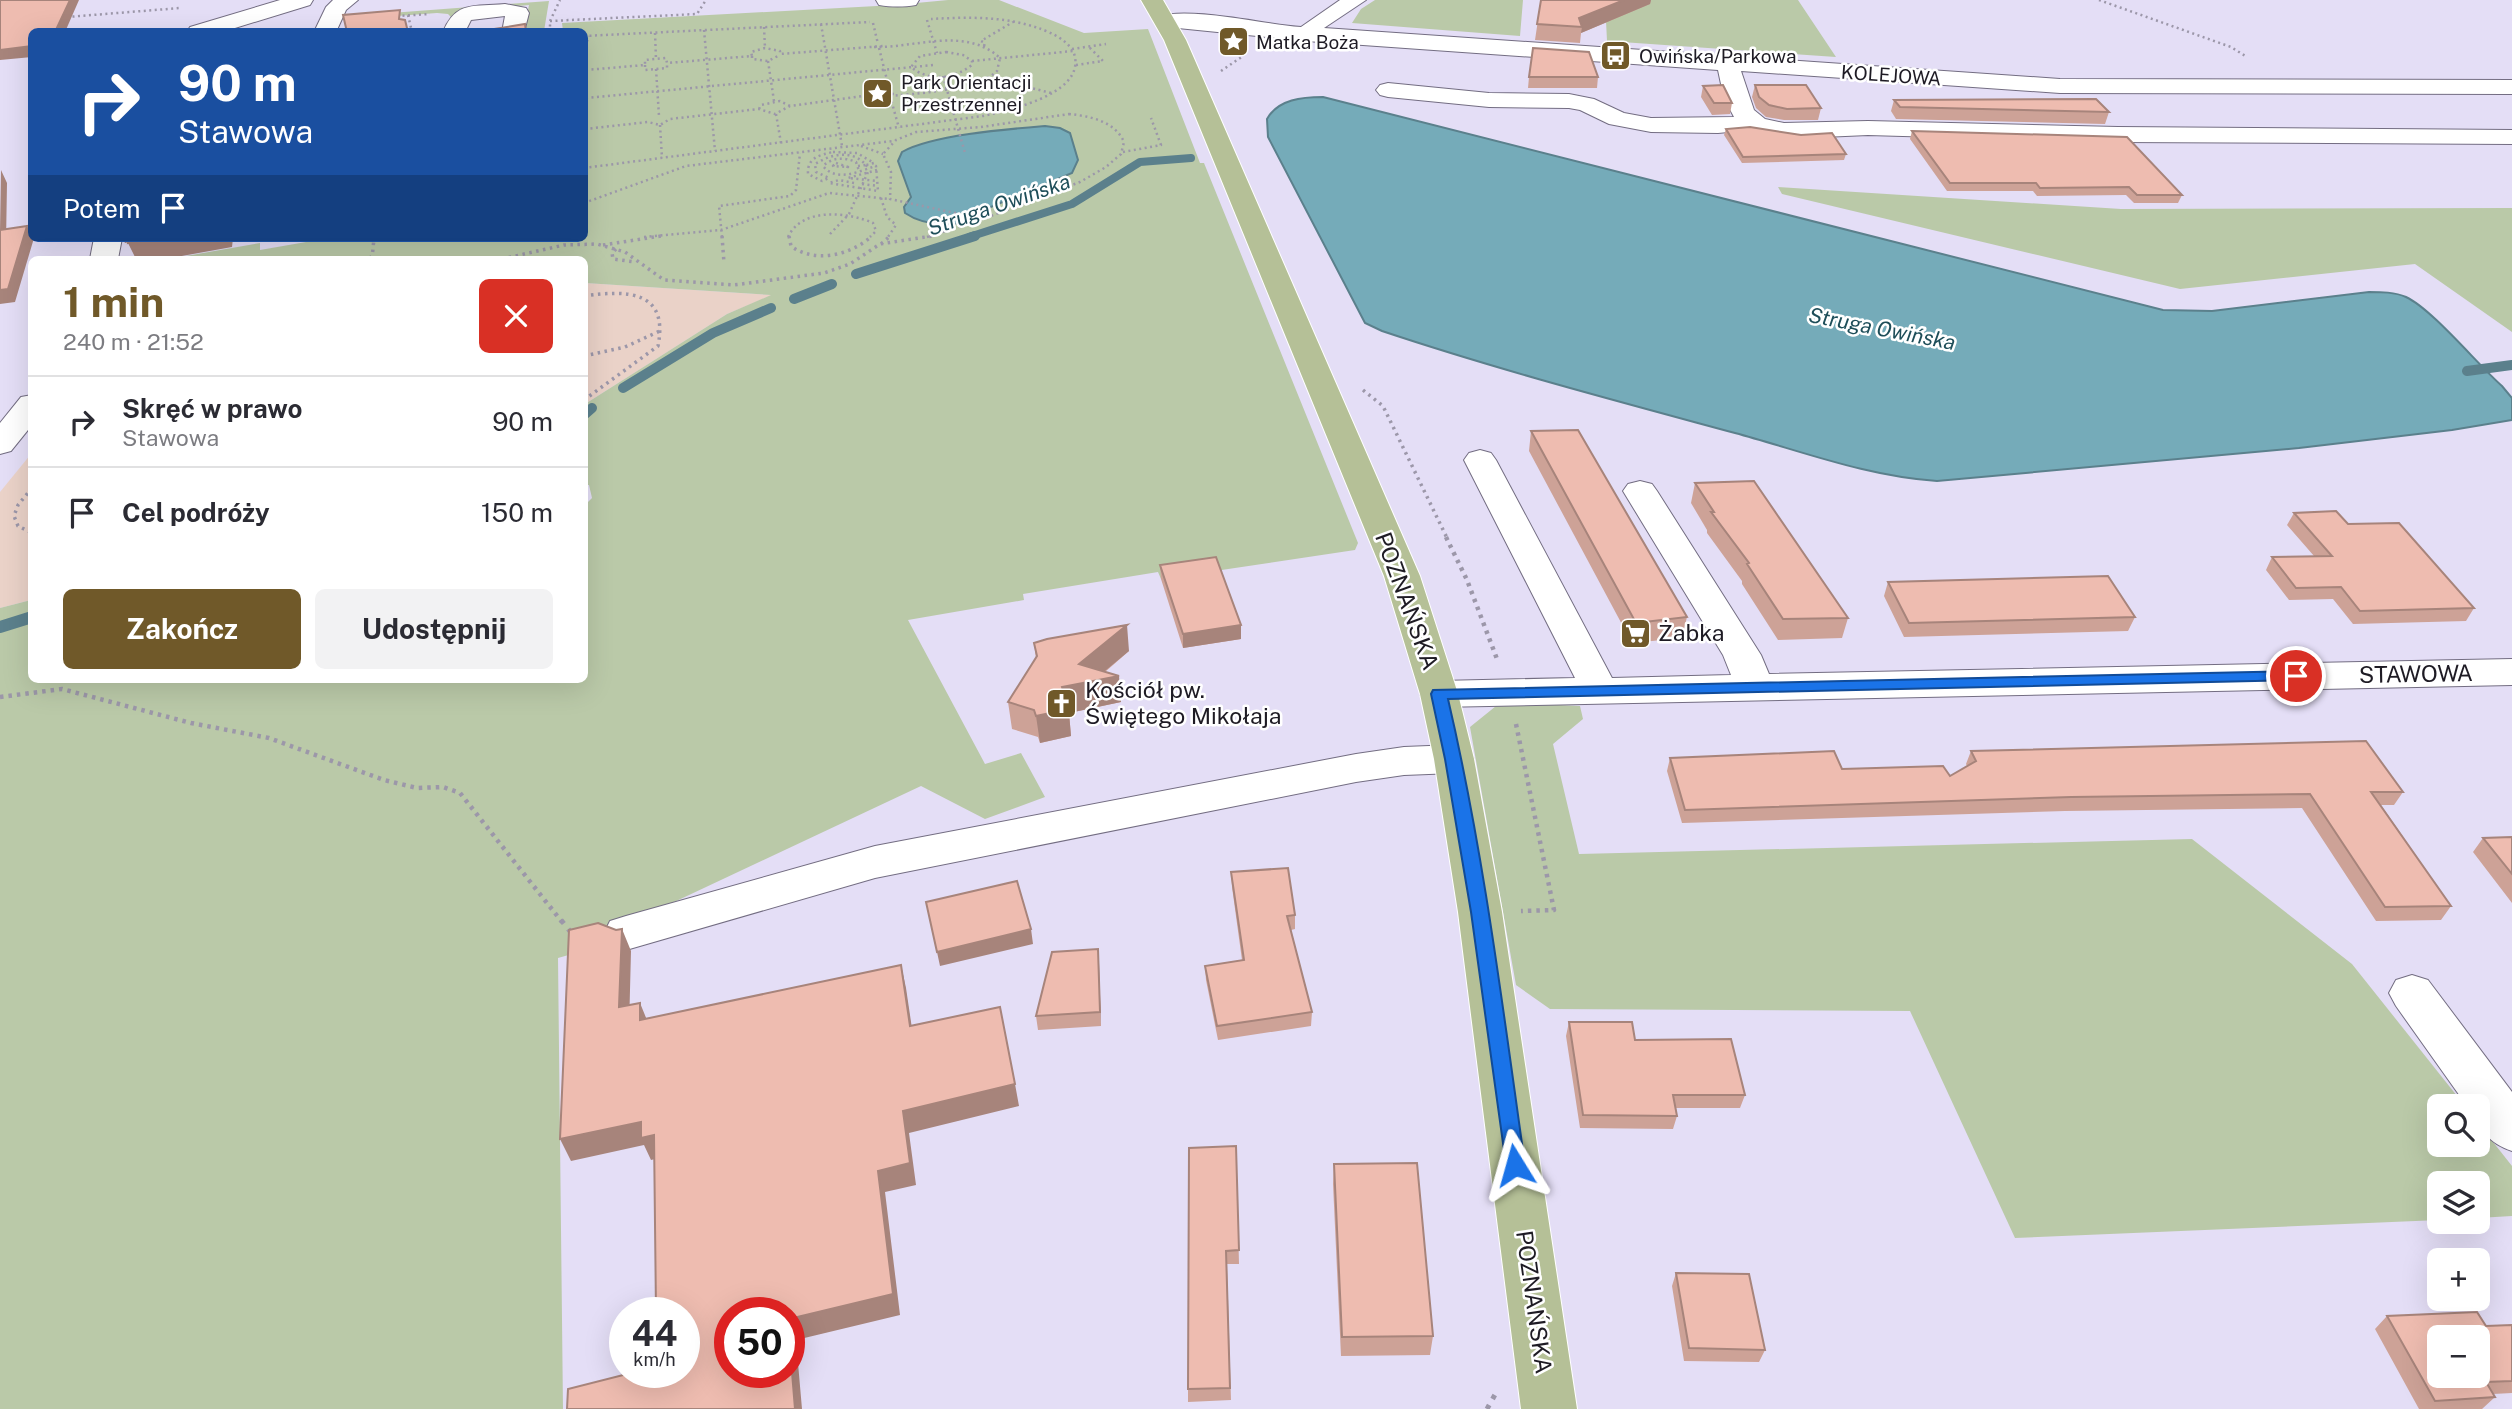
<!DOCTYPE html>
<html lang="pl">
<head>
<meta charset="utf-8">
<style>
	body { margin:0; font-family:"Public Sans",sans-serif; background:#f2f2f3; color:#2b2b33; height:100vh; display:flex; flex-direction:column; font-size:26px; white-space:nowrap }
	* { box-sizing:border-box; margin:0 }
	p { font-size:23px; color:#7c7c81 }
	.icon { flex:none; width:38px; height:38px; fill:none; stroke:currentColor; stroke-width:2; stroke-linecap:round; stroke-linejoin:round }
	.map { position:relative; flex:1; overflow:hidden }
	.side { position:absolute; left:28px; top:256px; width:560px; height:427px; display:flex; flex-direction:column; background:#fff; border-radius:10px; box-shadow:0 7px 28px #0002 }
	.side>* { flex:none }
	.top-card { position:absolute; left:28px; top:28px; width:560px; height:214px; border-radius:10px; box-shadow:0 7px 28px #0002; background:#1a4fa0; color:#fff; overflow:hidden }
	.controls { position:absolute; left:2427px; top:1094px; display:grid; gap:14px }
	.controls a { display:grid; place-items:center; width:63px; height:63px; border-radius:10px; background:#fff; box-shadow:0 7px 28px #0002; font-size:35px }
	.speed { position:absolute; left:609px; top:1297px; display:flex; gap:14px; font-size:35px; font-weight:700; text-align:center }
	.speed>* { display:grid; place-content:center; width:91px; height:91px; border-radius:50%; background:#fff; box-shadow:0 7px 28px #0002; line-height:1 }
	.speed small { font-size:18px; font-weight:400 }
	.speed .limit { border:10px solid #d22; background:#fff; color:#111 }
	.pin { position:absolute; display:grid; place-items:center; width:60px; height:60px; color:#fff; margin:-30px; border:4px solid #fff; border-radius:50%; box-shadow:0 2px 7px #0007 }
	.me { position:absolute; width:77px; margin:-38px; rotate:352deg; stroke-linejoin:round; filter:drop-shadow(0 0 5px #0008) }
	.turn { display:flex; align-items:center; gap:24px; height:147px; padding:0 35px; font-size:32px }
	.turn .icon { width:91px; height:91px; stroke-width:2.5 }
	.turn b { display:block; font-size:49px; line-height:60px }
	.then { display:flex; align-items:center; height:66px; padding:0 35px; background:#0003; gap:14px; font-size:26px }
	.round { display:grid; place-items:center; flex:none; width:74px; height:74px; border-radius:10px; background:#f2f2f3 }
	.head { display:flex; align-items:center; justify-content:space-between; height:119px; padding:0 35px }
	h1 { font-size:42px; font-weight:700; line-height:52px; color:#705929 }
	.primary-button { display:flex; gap:14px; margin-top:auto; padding:14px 35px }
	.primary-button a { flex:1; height:80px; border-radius:10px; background:#705929; color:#fff; font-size:28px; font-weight:700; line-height:80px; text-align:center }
	.primary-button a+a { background:#f2f2f3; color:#2b2b33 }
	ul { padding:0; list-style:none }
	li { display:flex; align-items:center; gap:21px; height:91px; padding:0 35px; border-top:2px solid #e1e1e2 }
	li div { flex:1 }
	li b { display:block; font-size:26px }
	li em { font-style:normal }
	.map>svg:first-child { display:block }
	.medical { fill:#ead2c8 }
	.green { fill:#bac9a8 }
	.water { fill:#75abb9; stroke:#5b808c; stroke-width:2 }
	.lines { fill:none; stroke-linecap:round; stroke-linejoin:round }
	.stream-far2 { stroke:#5b808c; stroke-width:8 }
	.stream-far1 { stroke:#5b808c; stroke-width:10 }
	.stream { stroke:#5b808c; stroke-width:12 }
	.minor-casing { stroke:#736d82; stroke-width:2 }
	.major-casing { stroke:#fff; stroke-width:2 }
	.path-far3 { stroke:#9c97a9; stroke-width:2.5; stroke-dasharray:2 3.5; stroke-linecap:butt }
	.path-far2 { stroke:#9c97a9; stroke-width:3.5; stroke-dasharray:2.5 4.5; stroke-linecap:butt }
	.path-far1 { stroke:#9c97a9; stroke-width:4.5; stroke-dasharray:3.5 5; stroke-linecap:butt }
	.path { stroke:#9c97a9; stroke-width:5; stroke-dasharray:4.5 7; stroke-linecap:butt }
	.minor { fill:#fff; fill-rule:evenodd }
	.major { fill:#b5c097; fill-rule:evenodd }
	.wall { fill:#cda297 }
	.shaded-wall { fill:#a7847b }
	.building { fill:#eebcb0; stroke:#a7847b; stroke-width:2; fill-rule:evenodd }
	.route { fill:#1a73e8; stroke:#114b97; stroke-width:2 }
	.labels { text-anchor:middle; stroke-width:5; stroke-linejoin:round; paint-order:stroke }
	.far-poi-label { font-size:19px; fill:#1e1b24; stroke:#fff; text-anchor:start }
	.far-street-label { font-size:19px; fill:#1e1b24; stroke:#fff }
	.far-water-label { font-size:21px; font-style:italic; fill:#1e4e59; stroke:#fff }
	.street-label { font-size:23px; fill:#1e1b24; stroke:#fff }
	.poi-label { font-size:23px; fill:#1e1b24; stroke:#fff; text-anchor:start }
</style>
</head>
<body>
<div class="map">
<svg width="2512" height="1409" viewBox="0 0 2512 1409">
	<rect width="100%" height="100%" fill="#e4def6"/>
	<path class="medical" d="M585,283l187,12 -45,19 -142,90z
		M31,454v146l-31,8v-116z"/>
	<path class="green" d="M948,0h51l85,33 64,-4 52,134h4l154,380 -3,7 -194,29 -3,-7 -135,22 1,6 -116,20 77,144 36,-11 24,44 -60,22 -64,-33 -300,141 -42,25 -21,6 5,451h-563v-801l31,-8 1,79h552v-173l8,-8 -3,-13h-4v-81l142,-90 44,-19 -186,-12 -1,-24h-415l91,-16v7l69,-12h255v-206l-21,-1 -1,-8 333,-18z
		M1375,0h148l-3,36 -168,-13 9,-14z
		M1605,0h193l38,57 -229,-16z
		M549,1l-5,30h-20l5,-26 -56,5 -20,9 -5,-5 -11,-1 -80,6 -6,-3z
		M1778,187l343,22 391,-1v124l-97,-68 -235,25 -398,-95z
		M1501,702l79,4 3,13 -30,25 26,110 613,-15 160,125 113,142h-25v38h38v-21l34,43v50l-34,2v-35h-38l-1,37 -424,18 -105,-227 -360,-2 -34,-24 -46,-258z"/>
	<path class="water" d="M1323,97l840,213 49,1 157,-19c12,0 26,0 37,5 26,12 72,68 96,89l10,12v22l-60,10 -153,18 -362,33c-68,-4 -136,-30 -202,-48 -118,-32 -236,-63 -353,-102l-17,-8 -97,-186 -1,-18c11,-20 36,-22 56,-22z
		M1045,126l15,2 10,5 8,27 -6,13 -91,38c-15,20 -57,15 -76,2l-1,-6 7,-10 -13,-36 4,-9c30,-17 107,-23 143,-26z"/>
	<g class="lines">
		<path class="stream-far2" d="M969,237l103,-33 68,-42 51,-4"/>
		<path class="stream-far1" d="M856,274l119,-38
			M794,299l38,-15
			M2467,371l45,-6
			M623,388l90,-55 58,-25
			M584,415l8,-7"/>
		<path class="stream" d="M0,627l32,-10"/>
		<defs>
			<path id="minor" d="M280,0h33l-3,5 -88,27h-35l3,-5z
				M333,0h25l-12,10 -10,22h-22l12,-25z
				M876,0h43l-3,5c-12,2 -25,2 -37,0z
				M1340,0h26l-42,28 736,51 452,1v14l-452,-1 -319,-22 13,39 11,9 19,4 84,-2 250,6 394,3v14l-394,-2 -250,-7 -68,3 -31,-3 -20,-5 -31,3 -67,-1 -42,-8 -29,-14 -11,-2 -80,-1 -101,-10 -8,-2 -4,-5 4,-5 8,-2 101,10 80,1 25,5 30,14 27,5 83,-1 -10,-19 -6,-28 -412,-29 -148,-15 -3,-5 3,-5c37,-9 103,8 143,11z
				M505,4l21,4 3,5 -5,19h-22l3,-16 -34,4 -6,12h-22c13,-32 32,-25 62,-28z
				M94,238h28l-4,21h-28z
				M32,395v30l-21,26 -11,3v-31l21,-26z
				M1480,450l11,3 5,7 116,218 119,-3 -8,-20 -100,-164 5,-7 12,-3 12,3 5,7 104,164 8,19 743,-15v26l-1073,22 -14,-4 -5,-9 5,-9 14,-4 136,-3 -111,-218 5,-7z
				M1454,745l14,4 6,10 -6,10 -14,4 -50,2 -48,7 -481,96 -249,72 -16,-5 -6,-12 6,-12 16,-5 249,-70 481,-92 48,-7z
				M2412,975l16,5 84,112v59c-23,-8 -34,-20 -34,-45h-11l-71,-100 -7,-13 7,-13z"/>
			<path id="major" d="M1141,0h22l23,40 234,536 38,118 16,65 28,153 75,497h-56l-63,-497 -24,-153 -14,-65 -36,-118 -220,-536z"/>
		</defs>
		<use href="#minor" class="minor-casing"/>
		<use href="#major" class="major-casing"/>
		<path class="path-far3" d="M2099,0l132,47 16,10
			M408,15l4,17
			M397,16l33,-2
			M67,17l113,-9
			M927,20l10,33
			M550,21l10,-21
			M873,23l5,21
			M821,24l21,122
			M764,27l1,21
			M704,30l11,121
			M550,32v-11l147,-7 9,-14
			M655,33l1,26
			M584,36l286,-14
			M984,46l1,-3 -4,-2 32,-19
			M874,47c42,1 91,-21 126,11l-3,13c-16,18 -87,24 -112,25
			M879,48l11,44
			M1072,49l34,-5
			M946,52l17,3 9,6v4c-18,14 -43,17 -61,2l9,-11z
			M752,56v3l16,2 12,-6
			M768,61l6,40
			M972,61l101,-10
			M645,65v5l22,-2v-5
			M1076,65l27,-4 -14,-14
			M656,69l3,47
			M586,70l59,-5v-5l21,-2 1,5 85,-7 -1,-4 14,-4 15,3v3l103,-8
			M1221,71l22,-15
			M943,76l22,77
			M985,81l11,-2 55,14
			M890,96l9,32
			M586,98l348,-33
			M759,109l2,-4 19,-4 10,5
			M776,114l5,29
			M1069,114c20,2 46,7 55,28l-3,12 -15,13 -26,15 -97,37 -93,-20 1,-27 -8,-18 13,-14 20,-8 65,-5z
			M660,125l2,33
			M585,129l63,-7 12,3 10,-6 89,-10 16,5 15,-8 95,-13 10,1
			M861,146l22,8
			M833,152l24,1 17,10 -8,2c-14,-16 -35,-11 -51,-1l1,8 13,6 -7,3 -14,-7c-1,-16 11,-19 25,-22z
			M1123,152l38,-7 -10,-27
			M836,163l12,4 -15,-1z
			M866,165l2,3
			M858,166l8,-1
			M584,168l399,-52c26,-6 99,-21 92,-59 -3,-15 -24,-25 -37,-29 -34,-12 -71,-11 -107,-9
			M585,168l1,-124 3,-8
			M877,170l-29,8 30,3
			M854,183l-15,-3 -10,3 49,8 -2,-25c-17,5 -39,17 -53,0 10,-9 21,-9 33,-4l3,9
			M862,184l16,2
			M881,198l6,19 9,8 -8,12
			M584,203l102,-37 207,-25
			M830,234l19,-20 19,-42
			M644,237l77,-7 108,-37 61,6
			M722,237l-3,-31 71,-10 6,-6 4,-37
			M788,237c14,-30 60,-25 85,-14l3,8 -6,6
			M927,237l55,-18"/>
		<path class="path-far2" d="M722,236l2,27
			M789,236l2,10c24,18 60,9 81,-10
			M881,244l9,-8
			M603,245l58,-9
			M616,249l-4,4 1,6 22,3
			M356,259l15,-2
			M372,259l2,-21
			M502,259l62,-14 33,-1 28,8 39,28 70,5 90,-12 26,-9 30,-20 52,-8
			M584,296c43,-6 85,-6 74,50l-74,54
			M584,356l41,-9 37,-17
			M1363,390l20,16 64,132
			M32,488l-14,17 -4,11 4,10 14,7"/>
		<path class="path-far1" d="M1446,537l21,43 30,79
			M0,697l62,-8 129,34 78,15 115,42 33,8 26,-1 17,6 102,129
			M1516,724l38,186 -33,1"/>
		<path class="path" d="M561,920l12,15
			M1487,1409l10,-18"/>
		<use href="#minor" class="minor"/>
		<use href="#major" class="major"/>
	</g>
	<path class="wall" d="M1541,0h110l-1,4 -69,29 -1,10 -45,-3z
		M1529,77h69l-1,11h-69z
		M1755,85l66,23 -3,12h-34l-18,-3 -10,-9 -4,-11z
		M1703,86l29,17 -2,11 -18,1 -11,-18z
		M1894,100l215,12 -4,12 -209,-5 -5,-8z
		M1726,129l120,25 -2,6 -102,3 -18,-28z
		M1912,131l270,64 -4,8h-44l-8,-8 -89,1 -4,-5h-86l-37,-52z
		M1531,431l156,186 -5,21 -50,5 -103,-192z
		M1695,483l153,135 -6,20 -64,2 -36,-56v-3l-35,-48v-3l-16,-27z
		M2294,513l54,11 126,84 -8,13 -113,3 -20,-25 -44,1 -23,-30 6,-13 42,-1 -27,-31z
		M1160,565l81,60v14l-58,9 -22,-69z
		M1888,582l247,35 -7,14 -224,6 -20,-41z
		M1034,643l95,8 -24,21 16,30 -52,11 2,23 -31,7 -2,-6 -26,-8 -4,-27 28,-44z
		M1971,751l432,41 -9,13h-13l70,101 -10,14 -65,1 -74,-113 -237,3 -383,12 -15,-52 3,-13 280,18 17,-10 -1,-2z
		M2512,837v66l-39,-51 10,-14z
		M1231,872l64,43v14l-4,1 21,82 -1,14 -93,14 -12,-60 -1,-14 37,-6 -10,-73z
		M1098,949l3,77 -63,4 -2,-14z
		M1569,1022l66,18 110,55 -5,13h-64l1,8 -4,13 -93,-1 -14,-92z
		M1236,1146l3,118h-12l4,136 -43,2v-13z
		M1334,1164l99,172 -3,19 -89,1 -8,-172z
		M1676,1273l89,77 -6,12 -75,-1 -12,-75z
		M2387,1316l99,10 26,-1v68l-19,1 2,3 -13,12h-63l-44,-80z"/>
	<path class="shaded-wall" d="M70,0h9l-14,32h-10z
		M1624,0h27l-1,4 -69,29 1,-6 -3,-9z
		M32,46v11l-32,3v-10z
		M1,170l6,13 -1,60 -6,-12z
		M27,226l5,9v3h2l-19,64 -15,2v-14z
		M122,238h16l-4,3 -9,2z
		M160,238h73l-1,9 -67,12h-29l-8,-16z
		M1127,625l2,26 -35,29 25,-4 2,26 -52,11 2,23 -31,7 -4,-27 26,-29 17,-23z
		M1241,625v14l-58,9v-14z
		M622,929l9,22 -2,78 -10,-22z
		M1031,929l2,15 -93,22 -3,-14z
		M1098,949l1,14 2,63 -1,-14z
		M901,965l5,23 9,61 -5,-23z
		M640,1003l9,22 -9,-5z
		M1015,1084l4,22 -110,27 7,52 -31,7 15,123 -104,25 6,69h-7l-6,-74v-16l89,-148 25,-60z
		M641,1122l13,13 9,22 -12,3 -7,-15 -73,16 -11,-22z"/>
	<path class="building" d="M0,0h70l-15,32h-23v14l-32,4z
		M1541,0h83l-45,18 3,9 -45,-3z
		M400,10l-1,9 6,1 3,12h-61l-4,-17z
		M525,24l1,8h-51z
		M1533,48l56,4 9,25h-69z
		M1723,85l9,18h-18l-11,-17z
		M1755,85h51l15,23 -34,1 -18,-4 -10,-8z
		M2096,99l13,13 -209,-5 -6,-7z
		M1750,127l51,8 31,-2 14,21 -103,3 -17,-28z
		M1912,131l215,6 55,58h-45l-8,-8 -89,1 -4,-5h-86z
		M27,226l-19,63 -8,1v-60z
		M129,238h31l-32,5z
		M1578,430l109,187 -51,6 -105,-192z
		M1754,481l94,137 -65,1 -36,-55 2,-1 -38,-51h3l-19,-29z
		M2336,511l12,13 51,-1 75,85 -114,3 -19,-24 -45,1 -24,-31 60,-1 -38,-43z
		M1216,557l25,68 -58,9 -23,-69z
		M2108,576l27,41 -226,6 -21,-41z
		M1127,625l-48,39 40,12 -57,11 7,22 -33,7 -2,-6 -26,-8 29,-46 -3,-13 13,-4z
		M2366,741l37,51h-32l80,114 -66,1 -75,-113 -239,3 -386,13 -15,-52 164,-7 8,18 101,-3 7,10 26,-15 -5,-10z
		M2512,837v37l-29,-36z
		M1288,868l7,47 -8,1 25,96 -95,14 -12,-60 39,-6 -13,-88z
		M1017,881l14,48 -94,23 -11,-50z
		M598,923l18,7 6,-1 -3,78 21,-4v17l261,-55 9,61 90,-19 15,77 -112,27 7,52 -32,8 15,123 -104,25v-7h-59v60h59v-37l6,74h-228l1,-20 67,-17h49v-60h-28l-2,-177 -13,3v-16l-81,17 9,-209z
		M1098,949l2,63 -64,4 16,-64z
		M1569,1022h63l3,18 96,-1 14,56h-72l4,21 -94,-1z
		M1236,1146l3,104 -13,1 4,137 -42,1 1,-241z
		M1417,1163l16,173 -91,1 -8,-173z
		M1676,1273l73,1 16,76 -76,-2z
		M2477,1312l9,14 26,-1v56l-26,1 9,15 -60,4 -48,-85zM2440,1337h38v39h-38z"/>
	<path class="route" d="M2296,671l7,5 -2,4 -853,19c36,154 55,311 77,466l-3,7 -7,2 -8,-2 -36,-260 -26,-153 -14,-65 2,-4z"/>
	<defs>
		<symbol id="sight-square" viewBox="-11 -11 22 22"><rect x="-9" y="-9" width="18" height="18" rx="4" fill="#705929" stroke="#fff"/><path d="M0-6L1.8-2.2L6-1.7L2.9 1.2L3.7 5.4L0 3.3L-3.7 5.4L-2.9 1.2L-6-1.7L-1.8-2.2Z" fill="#fff"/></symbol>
		<symbol id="bus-square" viewBox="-11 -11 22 22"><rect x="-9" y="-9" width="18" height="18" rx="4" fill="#705929" stroke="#fff"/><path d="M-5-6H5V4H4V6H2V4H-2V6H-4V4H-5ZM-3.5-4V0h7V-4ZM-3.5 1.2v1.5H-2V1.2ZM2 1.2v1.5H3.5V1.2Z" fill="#fff"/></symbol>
		<symbol id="supermarket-square" viewBox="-11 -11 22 22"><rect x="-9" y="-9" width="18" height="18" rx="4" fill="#705929" stroke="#fff"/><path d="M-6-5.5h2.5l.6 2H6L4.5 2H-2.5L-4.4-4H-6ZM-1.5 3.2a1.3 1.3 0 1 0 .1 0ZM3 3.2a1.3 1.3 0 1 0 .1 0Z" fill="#fff"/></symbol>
		<symbol id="church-square" viewBox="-11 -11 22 22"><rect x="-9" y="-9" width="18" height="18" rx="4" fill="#705929" stroke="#fff"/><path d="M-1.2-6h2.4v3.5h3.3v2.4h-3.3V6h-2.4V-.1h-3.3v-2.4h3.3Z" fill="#fff"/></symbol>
	</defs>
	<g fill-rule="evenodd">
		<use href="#sight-square" x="1216" y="24" width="35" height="35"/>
		<use href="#bus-square" x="1598" y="38" width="35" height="35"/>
		<use href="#sight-square" x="860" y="76" width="35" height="35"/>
		<use href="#supermarket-square" x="1618" y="616" width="35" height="35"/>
		<use href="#church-square" x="1044" y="686" width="35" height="35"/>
	</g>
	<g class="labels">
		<g class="far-poi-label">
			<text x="1256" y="49">Matka Boża</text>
			<text x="1639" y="63">Owińska/Parkowa</text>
			<text x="901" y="89">Park Orientacji<tspan x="901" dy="22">Przestrzennej</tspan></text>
		</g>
		<g class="far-street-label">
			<text transform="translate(1891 75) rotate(4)" y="7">KOLEJOWA</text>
		</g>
		<g class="far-water-label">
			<text transform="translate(999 205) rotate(-19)" y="7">Struga Owińska</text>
			<text transform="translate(1882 329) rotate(11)" y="7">Struga Owińska</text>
		</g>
		<g class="street-label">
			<text transform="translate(1407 601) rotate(70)" y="8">POZNAŃSKA</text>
			<text transform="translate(2416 674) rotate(-1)" y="8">STAWOWA</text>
			<text transform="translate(1534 1302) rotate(82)" y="8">POZNAŃSKA</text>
		</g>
		<g class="poi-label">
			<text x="1658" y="641">Żabka</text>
			<text x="1085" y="698">Kościół pw.<tspan x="1085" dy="26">Świętego Mikołaja</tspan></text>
		</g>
	</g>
</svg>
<div class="controls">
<a><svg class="icon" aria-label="search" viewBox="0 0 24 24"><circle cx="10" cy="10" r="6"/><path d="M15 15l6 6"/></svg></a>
<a><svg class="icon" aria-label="layers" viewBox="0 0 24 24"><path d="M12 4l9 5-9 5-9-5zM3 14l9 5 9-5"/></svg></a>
<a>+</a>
<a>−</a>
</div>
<div class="speed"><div>44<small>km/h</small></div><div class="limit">50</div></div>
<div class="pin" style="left:2296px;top:676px;background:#d93025"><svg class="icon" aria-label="arrive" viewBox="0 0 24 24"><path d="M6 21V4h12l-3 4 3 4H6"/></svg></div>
<svg class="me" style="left:1515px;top:1165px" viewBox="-20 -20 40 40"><path d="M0-17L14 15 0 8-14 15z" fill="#1a73e8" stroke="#fff" stroke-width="4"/></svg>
<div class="top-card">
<div class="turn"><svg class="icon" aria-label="right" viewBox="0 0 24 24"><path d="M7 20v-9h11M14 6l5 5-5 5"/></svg><div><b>90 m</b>Stawowa</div></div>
<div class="then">Potem<svg class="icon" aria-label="arrive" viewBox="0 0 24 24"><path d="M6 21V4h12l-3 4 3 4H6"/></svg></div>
</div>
<section class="side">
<div class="head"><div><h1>1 min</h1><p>240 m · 21:52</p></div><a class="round" style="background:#d93025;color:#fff"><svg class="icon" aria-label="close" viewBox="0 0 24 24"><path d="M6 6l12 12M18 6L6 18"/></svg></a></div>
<ul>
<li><svg class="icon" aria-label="right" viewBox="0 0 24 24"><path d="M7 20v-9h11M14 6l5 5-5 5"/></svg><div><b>Skręć w prawo</b><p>Stawowa</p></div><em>90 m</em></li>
<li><svg class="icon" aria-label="arrive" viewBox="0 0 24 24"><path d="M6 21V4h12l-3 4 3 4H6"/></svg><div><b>Cel podróży</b></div><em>150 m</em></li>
</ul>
<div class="primary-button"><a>Zakończ</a><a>Udostępnij</a></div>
</section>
</div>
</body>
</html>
